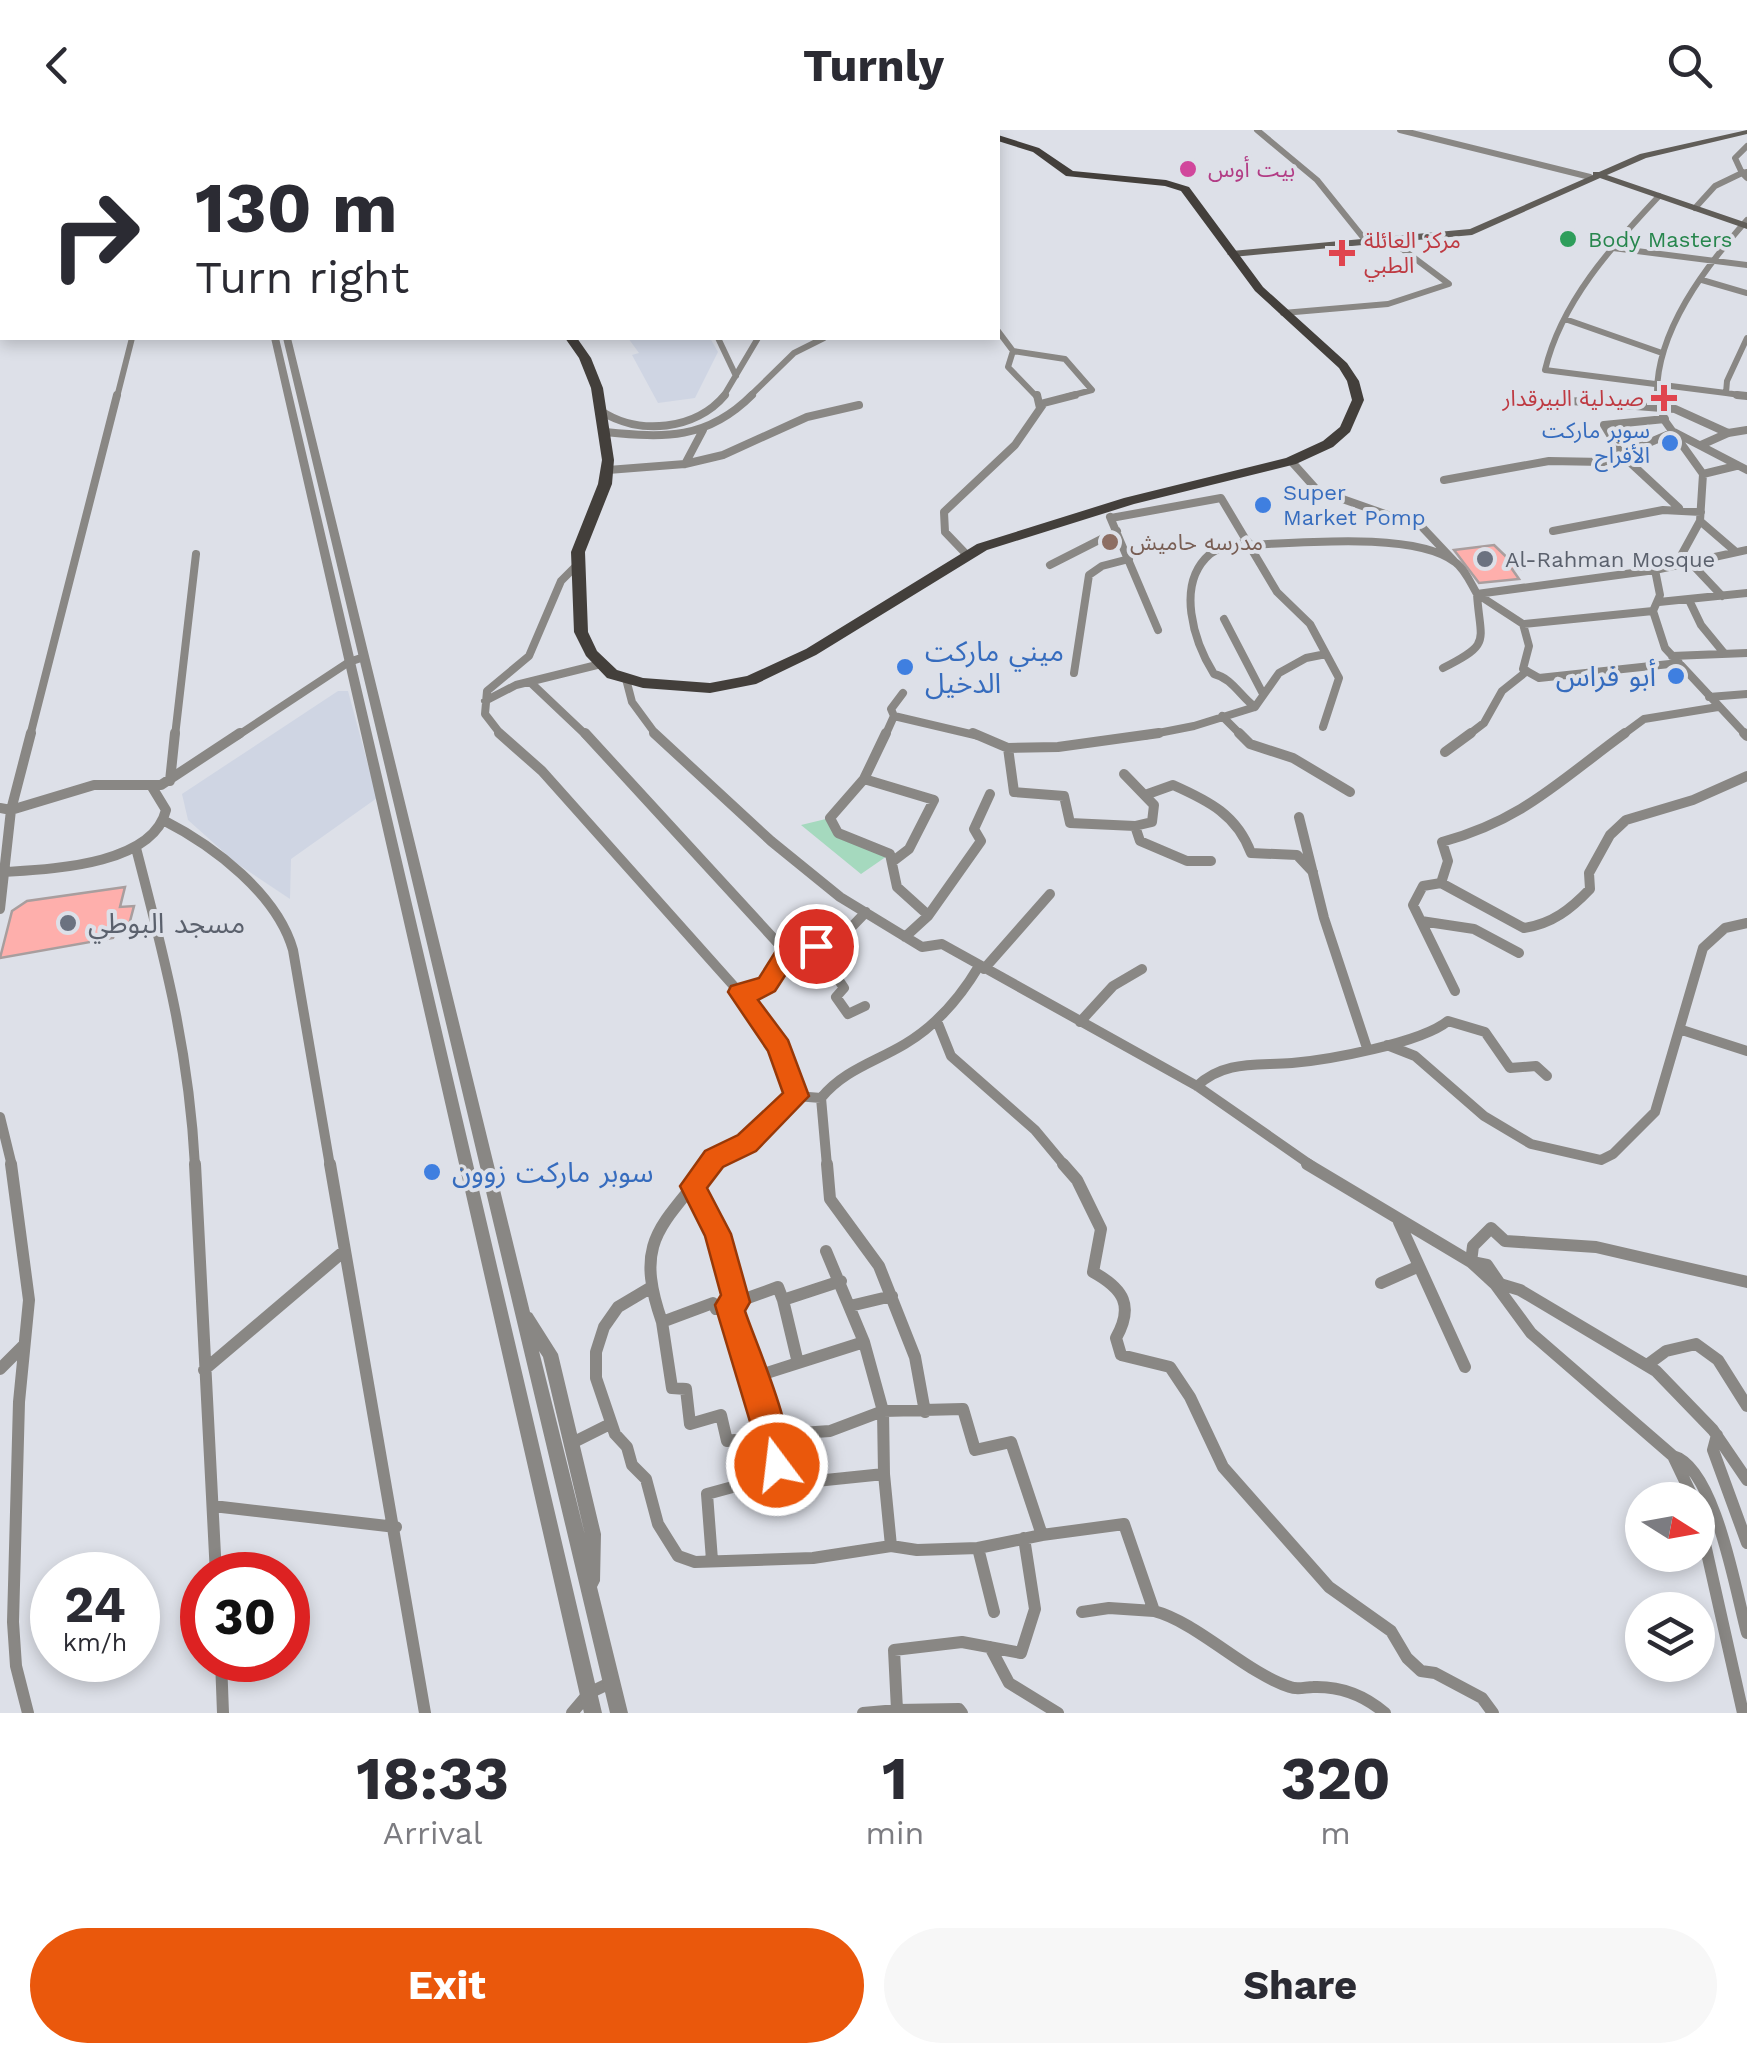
<!DOCTYPE html>
<html lang="en">
<head>
<meta charset="utf-8">
<style>
	body { margin:0; font-family:"Work Sans","Noto Sans Arabic",sans-serif; background:#f7f7f7; color:#2b2b33; height:100vh; display:flex; flex-direction:column; font-size:38px; white-space:nowrap }
	* { box-sizing:border-box; margin:0 }
	p { font-size:32px; color:#7c7c81 }
	.icon { flex:none; width:55px; height:55px; fill:none; stroke:currentColor; stroke-width:2; stroke-linecap:round; stroke-linejoin:round }
	.map { position:relative; height:1583px; overflow:hidden }
	.panel { display:flex; flex-direction:column; background:#fff; flex:1 }
	.panel>* { flex:none }
	.top-card { position:absolute; left:0px; top:0px; width:1000px; height:210px; box-shadow:0 5px 15px #0003; background:#fff; color:#2b2b33; overflow:hidden }
	.needle { width:65px; rotate:101deg }
	.buttons { position:absolute; left:1625px; top:1352px; display:grid; gap:20px }
	.buttons a { display:grid; place-items:center; width:90px; height:90px; border-radius:50%; background:#fff; box-shadow:0 5px 15px #0003; font-size:50px }
	.speed { position:absolute; left:30px; top:1422px; display:flex; gap:20px; font-size:50px; font-weight:700; text-align:center }
	.speed>* { display:grid; place-content:center; width:130px; height:130px; border-radius:50%; background:#fff; box-shadow:0 5px 15px #0003; line-height:1 }
	.speed small { font-size:25px; font-weight:400 }
	.speed .limit { border:15px solid #d22; background:#fff; color:#111 }
	.pin { position:absolute; display:grid; place-items:center; width:85px; height:85px; color:#fff; margin:-42px; border:5px solid #fff; border-radius:50%; box-shadow:0 2px 10px #0007 }
	.me { position:absolute; width:110px; margin:-55px; rotate:345deg; stroke-linejoin:round; filter:drop-shadow(0 0 8px #0008) }
	.turn { display:flex; align-items:center; gap:35px; height:210px; padding:0 30px; font-size:45px }
	.turn .icon { width:130px; height:130px; stroke-width:2.5 }
	.turn b { display:block; font-size:70px; line-height:85px }
	.eta { display:flex; justify-content:space-evenly; align-items:center; height:170px; text-align:center }
	.eta b { font-size:60px; font-weight:700; line-height:70px }
	.button { display:flex; gap:20px; margin-top:auto; padding:20px 30px }
	.button a { flex:1; height:115px; border-radius:60px; background:#ea580c; color:#fff; font-size:40px; font-weight:700; line-height:115px; text-align:center }
	.button a+a { background:#f7f7f7; color:#2b2b33 }
	header { display:flex; justify-content:space-between; align-items:center; height:130px; padding:0 30px; background:#fff; font-size:45px; font-weight:700 }
	.map>svg:first-child { display:block }
	.built { fill:#cfd5e3 }
	.green { fill:#a5d9be }
	.building { fill:#feafac; stroke:#a89e9e; stroke-width:2.5 }
	.lines { fill:none; stroke-linecap:round; stroke-linejoin:round }
	.minor-far3 { stroke:#898784; stroke-width:6 }
	.minor-far2 { stroke:#898784; stroke-width:8 }
	.minor-far1 { stroke:#898784; stroke-width:10 }
	.minor { stroke:#898784; stroke-width:12 }
	.tertiary { fill:#898784; fill-rule:evenodd }
	.secondary { fill:#605d58; fill-rule:evenodd }
	.primary { fill:#433f3b; fill-rule:evenodd }
	.route { fill:#ea580c; stroke:#983908; stroke-width:2.5 }
	.hotel-dot { fill:#d1479c; stroke:#dde0e8; stroke-width:4 }
	.leisure-dot { fill:#2e9e5b; stroke:#dde0e8; stroke-width:4 }
	.health-dot { fill:#e0444e; stroke:#dde0e8; stroke-width:4 }
	.shop-dot { fill:#3f7fe0; stroke:#dde0e8; stroke-width:4 }
	.education-dot { fill:#8d6e63; stroke:#dde0e8; stroke-width:4 }
	.worship-dot { fill:#6b7280; stroke:#dde0e8; stroke-width:4 }
	.labels { text-anchor:middle; stroke-width:8; stroke-linejoin:round; paint-order:stroke }
	.far-hotel-label { font-size:22px; fill:#b23c85; stroke:#dde0e8; text-anchor:start }
	.far-leisure-label { font-size:22px; fill:#27864d; stroke:#dde0e8; text-anchor:start }
	.far-health-label { font-size:22px; fill:#be3a42; stroke:#dde0e8; text-anchor:start }
	.far-shop-label { font-size:22px; fill:#366cbe; stroke:#dde0e8; text-anchor:end }
	.far-education-label { font-size:22px; fill:#785e54; stroke:#dde0e8; text-anchor:start }
	.far-worship-label { font-size:22px; fill:#5b616d; stroke:#dde0e8; text-anchor:start }
	.shop-label { font-size:28px; fill:#366cbe; stroke:#dde0e8; text-anchor:start }
	.worship-label { font-size:28px; fill:#5b616d; stroke:#dde0e8; text-anchor:start }
</style>
</head>
<body>
<header><svg class="icon" aria-label="back" viewBox="0 0 24 24"><path d="M15 5l-7 7 7 7"/></svg>Turnly<svg class="icon" aria-label="search" viewBox="0 0 24 24"><circle cx="10" cy="10" r="6"/><path d="M15 15l6 6"/></svg></header>
<div class="map">
<svg width="1747" height="1583" viewBox="0 0 1747 1583">
	<rect width="100%" height="100%" fill="#dde0e8"/>
	<path class="built" d="M628,208h82l8,14 -23,46 -37,5 -26,-48 7,-2z
		M338,561h10l29,107 -86,61 -1,40 -54,-36 -48,-43 -6,-26z"/>
	<path class="green" d="M830,688l5,10 55,26 -29,20 -60,-49z"/>
	<path class="building" d="M1494,415l25,24h-7l7,10 -40,4 -25,-33z
		M125,757l-5,20 14,-1 -5,19 -12,2 -4,11 -113,20 12,-47 15,-10z"/>
	<g class="lines">
		<path class="minor-far3" d="M343,0l5,2
			M1257,0l60,50 49,61
			M1400,0l190,47
			M147,2l16,-2
			M1747,16l-12,12 7,15 5,-1
			M1659,66c-47,50 -98,106 -114,174l181,23 1,-12 20,-43
			M1695,78l20,-22 27,-13 5,5
			M1613,118l134,17
			M1702,150l45,13
			M1283,183l105,-9 61,-20 -60,-45
			M1565,189l97,34
			M998,201l15,20 52,8 27,31 -26,7
			M718,208l18,38
			M1013,221l-5,16 29,30
			M1726,263l21,3
			M117,267l15,-59
			M723,267l35,-59
			M749,267l45,-44 30,-15
			M1657,267c-2,-65 49,-131 90,-177"/>
		<path class="minor-far2" d="M1037,265l3,13
			M1657,265l8,26 38,53
			M1737,265l10,1
			M1558,270l117,9 53,24
			M601,281c38,25 95,19 124,-16
			M1665,289l-61,6 18,30 57,53
			M605,302c60,6 102,8 147,-37
			M1701,315l27,-12 19,-3
			M1291,331l26,29 105,37 32,34
			M685,334l18,-34
			M608,340l77,-6 38,-9 84,-38 52,-12
			M1703,344l33,-8
			M1444,350l105,-19 55,1 70,-30 73,38
			M1110,387l48,113
			M1111,388l110,-20 56,94 33,32 29,54 -16,49
			M1700,391l36,31
			M1553,401l110,-21 38,2
			M1248,412c-12,3 -29,4 -38,12 -35,30 -16,88 4,120 18,4 26,22 41,33
			M1248,415c50,-2 167,-14 207,17 10,7 16,22 22,32l178,-24 5,25 -7,16 12,37 82,88
			M967,425l-22,-23 -1,-20 71,-67 29,-42 31,-8
			M1689,431l33,35
			M1677,433l23,-42 3,-47
			M1050,435l67,-34
			M1655,440l92,-20
			M1477,464l46,30 130,-13
			M1689,470l12,25 23,28
			M1659,472l88,-9
			M1224,489l38,73
			M1523,494l6,22 -6,23 16,9 140,-15
			M1672,526l75,-3
			M1443,538c50,-25 37,-26 34,-74
			M1074,543l15,-98 13,-9 27,-7
			M626,549l6,23 25,34
			M530,552l57,54
			M1709,567l38,-3
			M485,571l31,-16 85,-21
			M894,586l85,20
			M1222,586l20,20
			M30,606l87,-341
			M175,606l21,-182
			M237,606l112,-74 15,-5
			M502,606l-17,-22 2,-23 42,-35 32,-75 15,-15
			M885,606l9,-20 -3,-7 12,-16
			M1143,606l51,-10 61,-19 24,-34 27,-15 20,-4
			M1467,606l17,-13 18,-32 25,-20
			M1621,606l23,-17 74,-12"/>
		<path class="minor-far1" d="M499,603l43,38 198,222 39,54 17,49 -49,47 -33,16 -5,7
			M585,603l202,220
			M654,603l117,108 69,56 82,50 20,-3 255,142 115,80
			M886,603l-22,46 -34,39 8,15 52,21 7,33 31,28
			M973,603l35,15 50,-1 101,-14
			M1239,603l11,11 43,14 57,34
			M1744,603l3,3
			M1008,618l6,44 50,4 6,27 65,3 5,15 47,20h24
			M1445,622l26,-19
			M1124,644l30,31 -2,17 -17,4
			M864,649l70,21 -25,49 -17,13
			M170,651l5,-48
			M1145,665l28,-10c36,16 64,30 78,68l46,2 16,17
			M0,678l11,2 83,-25h67l79,-52
			M1299,687l25,101 43,130
			M163,690c51,26 114,74 130,130l37,216
			M136,718c29,112 53,202 59,318
			M5,742c47,-3 148,-7 161,-62l-14,-23
			M1441,753l7,-22 -6,-19c81,-22 117,-61 183,-109
			M0,779l11,-99 20,-77
			M1421,791l53,8 45,24
			M905,807l23,-21 53,-75 -7,-12 16,-35
			M816,816l28,42 -8,9 12,17 17,-8
			M984,839l66,-75
			M1455,861l-42,-86 10,-19 18,-3 83,45c28,-4 47,-19 66,-39l-1,-16 21,-38 16,-15 67,-20 54,-24
			M740,863l23,-8 24,-32 54,-15 25,-26
			M937,891l14,35 84,74 30,36
			M1080,892l33,-36 29,-17
			M1682,900l65,21
			M1387,915l28,11 69,60 47,28 70,16 12,-6 42,-42 48,-164 22,-20 22,-5
			M1197,956c28,-26 60,-20 95,-23 36,-3 129,-20 156,-42l37,11 25,36 26,-2 11,10
			M796,966l25,2c23,-28 54,-36 84,-54 32,-19 55,-46 74,-78
			M821,968l6,68
			M0,987l12,49"/>
		<path class="minor" d="M11,1034l18,136 -10,102 -6,220 3,44 12,47
			M195,1034l21,411
			M330,1034l95,549
			M827,1034l3,35 49,67 36,91 10,55
			M1063,1034l14,16 24,49 -8,43c31,17 41,34 23,66l5,17 49,12 20,30 33,70 106,120 62,44 16,27 14,13 14,2 47,25 11,15
			M1307,1034l164,98 24,22 36,49 142,123c42,11 63,137 74,177
			M693,1056l25,48 19,67
			M1399,1092l66,145
			M1471,1132l2,-16 18,-18 14,13 91,6 151,35
			M1472,1132l15,3 13,19 20,6 136,81 57,59 34,50
			M1381,1153l36,-16
			M650,1158l-32,19 -14,20 -8,25v26l19,56 12,13 5,18 14,14 12,45 20,32 17,6 118,-4 78,-12 -7,-72
			M713,1173l3,6 12,-4 44,130 5,30 -38,7 -4,-32 -8,1 -6,-26 -31,9 -4,-35 -14,-1 -10,-66z
			M728,1175l50,-18 5,13 58,-19
			M850,1176l42,-10
			M662,1192c-29,-83 0,-95 48,-158
			M798,1233l66,-21 -38,-91
			M1647,1235l19,-14 30,-7 22,16 29,46
			M0,1239l24,-24
			M204,1240l139,-118
			M754,1247l44,-14 -15,-63
			M772,1305l58,-4 53,-20 -19,-69
			M1717,1305l-4,15 34,93
			M572,1313l38,-19
			M1673,1326l21,44
			M777,1335l39,16 68,-7 -1,-63 80,-2 12,41 36,-8 31,93 -64,13 16,64
			M213,1376l183,21
			M1698,1383l45,200
			M1042,1405l82,-11 30,87 -45,-3 -27,4
			M891,1416l26,4 61,-2
			M712,1430l-5,-66 33,-9 -1,-13
			M1154,1481c43,11 92,62 136,76 7,3 16,0 23,0 28,-1 51,8 72,26
			M990,1517l19,36 49,30
			M221,1530l2,53
			M897,1580l62,-1 3,4
			M572,1583l17,-20 23,-11
			M863,1583l34,-3 -3,-60 68,-8 59,11 14,-44 -11,-71"/>
		<path class="tertiary" d="M220,0h6l1,2h-6z
			M231,0h6l1,2h-6z
			M242,0h6l1,2h-6z
			M271,208h8l323,1375h-18z
			M283,208h8l239,974 2,1 26,41 43,180 -1,47 -3,6 31,126h-18zM539,1221l4,6 42,178z"/>
		<path class="secondary" d="M1747,0v4l-101,24 -39,17 140,48v6l-147,-51 -128,57 -240,22 -5,-3 5,-3 238,-22 123,-54v-3h6l41,-18z"/>
		<path class="primary" d="M412,0h10v2h-9z
			M439,0h32l2,2h-31z
			M998,5l41,13 34,23 93,9 23,7 74,100 84,76 12,18 5,19 -14,32 -17,15 -37,17 -162,40 -147,46 -171,105 -60,29 -46,9 -67,-5 -36,-10 -21,-22 -12,-24 -3,-80 27,-68 4,-24 -11,-72 -12,-30 -14,-20h12l14,20 12,30 11,72 -2,24 -27,68 3,80 9,19 20,19 26,8 67,5 37,-7 59,-27 171,-105 147,-46 162,-40 37,-17 17,-14 12,-27 -5,-19 -8,-13 -84,-77 -74,-100 -16,-5 -99,-10 -33,-24 -35,-11z"/>
	</g>
	<path class="route" d="M816,807l8,3 3,6 -3,7 -29,7 -20,31 -17,9 30,40 21,56 -53,55 -33,16 -16,21 24,46 19,68 -5,9c12,36 56,132 42,164l-10,5 -11,-5 -51,-170 6,-10 -16,-59 -25,-50 25,-35 33,-16 45,-42 -15,-42 -40,-59 3,-6 28,-8 20,-32z"/>
	<circle class="hotel-dot" cx="1188" cy="39" r="10"/>
	<circle class="leisure-dot" cx="1568" cy="109" r="10"/>
	<g class="health-dot">
		<path d="M1337 108h10v10h10v10h-10v10h-10v-10h-10v-10h10z"/>
		<path d="M1659 253h10v10h10v10h-10v10h-10v-10h-10v-10h10z"/>
	</g>
	<g class="shop-dot">
		<circle cx="1670" cy="313" r="10"/>
		<circle cx="1263" cy="375" r="10"/>
		<circle cx="905" cy="537" r="10"/>
		<circle cx="1676" cy="546" r="10"/>
		<circle cx="432" cy="1042" r="10"/>
	</g>
	<circle class="education-dot" cx="1110" cy="412" r="10"/>
	<g class="worship-dot">
		<circle cx="1485" cy="429" r="10"/>
		<circle cx="68" cy="793" r="10"/>
	</g>
	<g class="labels">
		<g class="far-hotel-label">
			<text x="1208" y="47">بيت أوس</text>
		</g>
		<g class="far-leisure-label">
			<text x="1588" y="117">Body Masters</text>
		</g>
		<g class="far-health-label">
			<text x="1364" y="118">مركز العائلة<tspan x="1364" dy="25">الطبي</tspan></text>
			<text x="1644" y="276" text-anchor="end">صيدلية البيرقدار</text>
		</g>
		<g class="far-shop-label">
			<text x="1650" y="308">سوبر ماركت<tspan x="1650" dy="25">الأفراح</tspan></text>
			<text x="1283" y="370" text-anchor="start">Super<tspan x="1283" dy="25">Market Pomp</tspan></text>
		</g>
		<g class="far-education-label">
			<text x="1130" y="420">مدرسه حاميش</text>
		</g>
		<g class="far-worship-label">
			<text x="1505" y="437">Al-Rahman Mosque</text>
		</g>
		<g class="shop-label">
			<text x="925" y="531">ميني ماركت<tspan x="925" dy="32">الدخيل</tspan></text>
			<text x="1656" y="556" text-anchor="end">أبو فراس</text>
			<text x="452" y="1052">سوبر ماركت زوون</text>
		</g>
		<g class="worship-label">
			<text x="88" y="803">مسجد البوطي</text>
		</g>
	</g>
</svg>
<div class="buttons">
<a><svg class="needle" viewBox="-14 -14 28 28"><path d="M0-13l5 13h-10z" fill="#e53935"/><path d="M0 13l5-13h-10z" fill="#7c7c81"/></svg></a>
<a><svg class="icon" aria-label="layers" viewBox="0 0 24 24"><path d="M12 4l9 5-9 5-9-5zM3 14l9 5 9-5"/></svg></a>
</div>
<div class="speed"><div>24<small>km/h</small></div><div class="limit">30</div></div>
<div class="pin" style="left:816px;top:816px;background:#d93025"><svg class="icon" aria-label="arrive" viewBox="0 0 24 24"><path d="M6 21V4h12l-3 4 3 4H6"/></svg></div>
<svg class="me" style="left:777px;top:1335px" viewBox="-20 -20 40 40"><circle r="17" fill="#ea580c" stroke="#fff" stroke-width="3"/><path d="M0-11L8 9 0 5-8 9z" fill="#fff"/></svg>
<div class="top-card">
<div class="turn"><svg class="icon" aria-label="right" viewBox="0 0 24 24"><path d="M7 20v-9h11M14 6l5 5-5 5"/></svg><div><b>130 m</b>Turn right</div></div>
</div>
</div>
<section class="panel">
<div class="eta">
<div><b>18:33</b><p>Arrival</p></div>
<div><b>1</b><p>min</p></div>
<div><b>320</b><p>m</p></div>
</div>
<div class="button"><a>Exit</a><a>Share</a></div>
</section>
</body>
</html>
